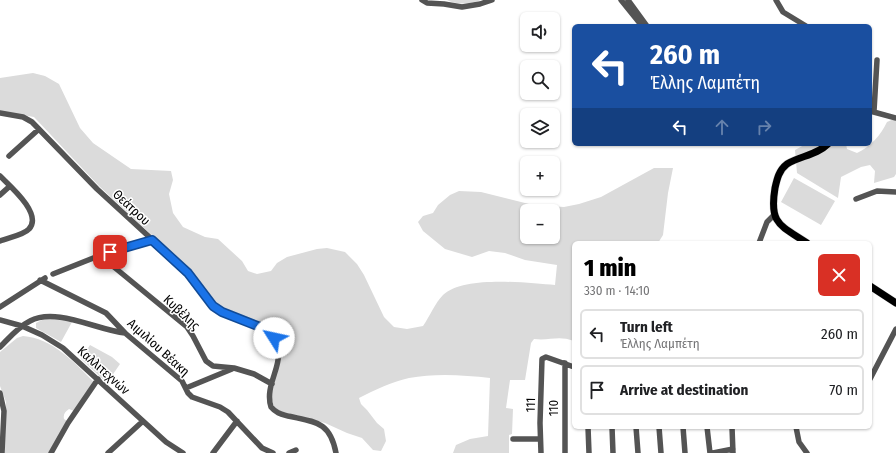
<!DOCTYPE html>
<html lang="en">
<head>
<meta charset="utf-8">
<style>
	body { margin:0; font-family:"Fira Sans Condensed",sans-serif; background:#f6f6f6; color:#202124; height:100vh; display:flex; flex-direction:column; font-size:15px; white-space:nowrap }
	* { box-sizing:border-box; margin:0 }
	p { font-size:13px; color:#757577 }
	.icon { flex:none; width:22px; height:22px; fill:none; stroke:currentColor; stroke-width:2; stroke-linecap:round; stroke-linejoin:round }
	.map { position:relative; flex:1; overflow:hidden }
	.details { position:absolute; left:572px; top:241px; width:300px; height:188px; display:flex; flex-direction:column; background:#fff; border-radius:6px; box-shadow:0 1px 3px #0004 }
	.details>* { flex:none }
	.banner { position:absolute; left:572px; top:24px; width:300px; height:122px; border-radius:6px; box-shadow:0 1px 3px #0004; background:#1a4fa0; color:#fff; overflow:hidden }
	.controls { position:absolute; left:520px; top:12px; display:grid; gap:8px }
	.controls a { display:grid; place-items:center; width:40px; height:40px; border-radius:6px; background:#fff; box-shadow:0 1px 3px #0004; font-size:20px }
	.pin { position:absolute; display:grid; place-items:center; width:34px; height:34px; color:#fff; margin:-17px; border-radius:8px; box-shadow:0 2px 6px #0006 }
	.me { position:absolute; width:44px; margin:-22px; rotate:305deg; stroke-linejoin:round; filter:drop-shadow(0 0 3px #0008) }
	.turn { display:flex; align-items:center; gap:14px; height:84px; padding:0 12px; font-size:18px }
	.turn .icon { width:52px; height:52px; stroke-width:2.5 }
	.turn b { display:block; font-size:28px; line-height:34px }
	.lanes { display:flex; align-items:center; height:38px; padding:0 12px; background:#0003; justify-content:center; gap:20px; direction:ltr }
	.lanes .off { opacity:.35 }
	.round { display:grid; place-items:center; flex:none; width:42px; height:42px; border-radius:6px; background:#f6f6f6 }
	.headline { display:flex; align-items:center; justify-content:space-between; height:68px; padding:0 12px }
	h1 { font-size:24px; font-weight:800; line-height:30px; color:#000 }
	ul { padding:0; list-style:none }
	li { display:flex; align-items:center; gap:12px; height:50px; margin:0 8px 6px; padding:0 4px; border:2px solid #e0e0e0; border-radius:6px }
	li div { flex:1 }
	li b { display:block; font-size:15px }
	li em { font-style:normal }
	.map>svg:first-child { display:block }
	.green { fill:#dbdbdb; fill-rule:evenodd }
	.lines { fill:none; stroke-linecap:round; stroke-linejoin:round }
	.major-casing { stroke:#dbdbdb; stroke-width:8 }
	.minor { stroke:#545454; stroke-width:5.5 }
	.major { stroke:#000; stroke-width:7 }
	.route-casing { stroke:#114b97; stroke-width:10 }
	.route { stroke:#1a73e8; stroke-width:7 }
	.labels { text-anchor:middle; stroke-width:3; stroke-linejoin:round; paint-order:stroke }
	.street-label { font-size:13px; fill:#000; stroke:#fff }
</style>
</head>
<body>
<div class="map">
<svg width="896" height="453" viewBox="0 0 896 453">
	<rect width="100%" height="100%" fill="#fff"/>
	<path class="green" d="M447,0h34c-10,4 -26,5 -34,0z
		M33,73l12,3 14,8 21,44 13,15 38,26 40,2 2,9 -4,14 4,19 10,14 22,10 13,2 24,22 6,10 9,3 14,-3 6,-8 10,-6 30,-8 10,-1 18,4 12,12 7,11 20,42 10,10 13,2 16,-3c7,-10 12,-23 20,-31 21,-20 85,-12 112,-10l2,-20 -32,-5 -20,-7 -16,-2 -17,6 -27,-8 -22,-18 -5,-9 5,-6 10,-3 5,-8 12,-10 9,-4 22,1 52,13 31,2 15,-3 22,-7 53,-29h19l-5,25 -5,42 -5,8h-84v98c-16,-6 -24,0 -40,-2l-3,4 -6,37h-15l-4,28 7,1 -1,25 -3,1v18h-56l3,-8 14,-6 18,-3 2,-58c-26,-3 -55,-5 -81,0 -18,4 -34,12 -50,20l2,6 6,6 10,13 7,6 2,12 -5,10 -8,-1 -11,-12 -15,-5 -22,-10 -46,-12 -5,-4 -3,-11 11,-47 -5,-13 -11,-10 -42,-15 -15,-13 -24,-32 -86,-80 -65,-69 -34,-6v-33zM527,211h26v26h-26z
		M896,118v56l-2,3 -20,6 1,-12 -5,-6 -9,2 -20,10 -3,21 -41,-25 -2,-23 11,-6h40l1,5 10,4c13,-6 24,-18 30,-31z
		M794,178l41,23 -14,24 -40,-23z
		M44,319h8l20,3 -11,20 -25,-14v-5z
		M23,336c29,2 51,26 70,45l-4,8 -15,22 -5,-2c-4,3 -6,5 -5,10l3,2 -18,32h-44l1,-51 -6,-16v-34l17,-14z
		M90,345l22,12 8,7 -13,19 -26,-24z"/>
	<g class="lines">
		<defs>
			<path id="major" d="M807,243c-27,-18 -38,-19 -32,-55 2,-9 4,-18 12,-24 13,-8 30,-9 41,-20
				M870,286l26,17"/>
		</defs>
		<use href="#major" class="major-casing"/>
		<path class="minor" d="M422,0l5,3 17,1 18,3 18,-3 12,-4
			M621,0l21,26
			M628,0l19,26
			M776,0l7,12 23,14
			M870,111l26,7
			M874,111l3,-51
			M0,113l23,4 9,5 65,67 84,77 32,40 9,6 43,17c32,25 -3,50 6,78 5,6 10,7 17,9 27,6 42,5 48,37
			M9,156l30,-27
			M0,176c10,10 43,38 29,53 -5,6 -22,9 -29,12
			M0,195l10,-9
			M856,199l21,-8 19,1
			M759,243l8,-21 7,-7
			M110,252l42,-12
			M98,256l16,11 73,60 6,9 13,25 7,5 21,2 20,6 18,10
			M53,274l48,-19
			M40,280l66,33 19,20 57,48 6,12 4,4 28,10 8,5 34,36 11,5
			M0,307l45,-29
			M0,320l22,6 20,9 21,13 103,94 17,11
			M0,347c9,-9 18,-20 30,-26 26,-14 67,9 95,12
			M565,363v90
			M870,379l26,-50
			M186,388l46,-19
			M0,393l4,18 -2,42
			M588,427l1,26
			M612,427l1,26
			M636,427l2,26
			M659,427l2,26
			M683,427l2,26
			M707,427l3,26
			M732,427l1,26
			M796,427l3,15 8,11
			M513,439h27
			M51,453l17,-30 30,-44
			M108,453l35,-32
			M213,453l24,-32
			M289,453l7,-3
			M541,453l-1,-30 2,-64 4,-2 28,10
			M713,453l20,-4"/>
		<use href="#major" class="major"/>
	</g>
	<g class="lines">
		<defs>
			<path id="route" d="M110,252l42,-12 36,33 25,33 9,6 43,17 9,9"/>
		</defs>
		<use href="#route" class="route-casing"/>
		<use href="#route" class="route"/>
	</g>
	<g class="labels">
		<g class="street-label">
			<text transform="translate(132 207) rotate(43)" y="5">Θεάτρου</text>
			<text transform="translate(182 312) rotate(43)" y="5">Κυβέλης</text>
			<text transform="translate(159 347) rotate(42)" y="5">Αιμιλίου Βέακη</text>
			<text transform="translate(104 370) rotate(42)" y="5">Καλλιτεχνών</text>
			<text transform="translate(530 405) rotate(-89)" y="5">111</text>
			<text transform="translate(553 408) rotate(-90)" y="5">110</text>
		</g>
	</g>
</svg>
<div class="controls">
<a><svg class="icon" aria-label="sound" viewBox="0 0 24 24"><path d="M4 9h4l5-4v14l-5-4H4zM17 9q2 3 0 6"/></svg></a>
<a><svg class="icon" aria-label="search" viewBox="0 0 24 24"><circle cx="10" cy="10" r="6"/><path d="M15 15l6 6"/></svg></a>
<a><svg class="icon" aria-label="layers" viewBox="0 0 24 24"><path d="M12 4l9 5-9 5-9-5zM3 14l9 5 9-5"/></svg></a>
<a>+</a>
<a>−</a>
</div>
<div class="pin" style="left:110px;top:252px;background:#d93025"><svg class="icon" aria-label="arrive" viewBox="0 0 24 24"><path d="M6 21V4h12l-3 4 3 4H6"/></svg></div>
<svg class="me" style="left:274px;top:338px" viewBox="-20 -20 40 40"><circle r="19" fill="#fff"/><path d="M0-13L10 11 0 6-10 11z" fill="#1a73e8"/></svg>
<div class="banner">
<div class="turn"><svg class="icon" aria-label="left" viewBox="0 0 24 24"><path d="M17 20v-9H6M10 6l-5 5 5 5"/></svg><div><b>260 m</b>Έλλης Λαμπέτη</div></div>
<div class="lanes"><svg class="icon" aria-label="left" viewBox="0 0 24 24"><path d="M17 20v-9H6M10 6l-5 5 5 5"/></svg><svg class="icon off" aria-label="ahead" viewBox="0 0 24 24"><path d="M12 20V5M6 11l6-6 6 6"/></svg><svg class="icon off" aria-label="right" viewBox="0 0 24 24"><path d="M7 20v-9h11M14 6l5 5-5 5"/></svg></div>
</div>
<section class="details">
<div class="headline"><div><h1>1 min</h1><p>330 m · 14:10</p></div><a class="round" style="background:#d93025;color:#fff"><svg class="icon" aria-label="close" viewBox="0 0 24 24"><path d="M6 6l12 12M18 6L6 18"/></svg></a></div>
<ul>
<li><svg class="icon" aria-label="left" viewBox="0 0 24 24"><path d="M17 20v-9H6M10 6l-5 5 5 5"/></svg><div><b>Turn left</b><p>Έλλης Λαμπέτη</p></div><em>260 m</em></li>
<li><svg class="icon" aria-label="arrive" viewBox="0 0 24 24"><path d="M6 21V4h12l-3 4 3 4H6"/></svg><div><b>Arrive at destination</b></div><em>70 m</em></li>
</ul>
</section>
</div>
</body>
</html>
